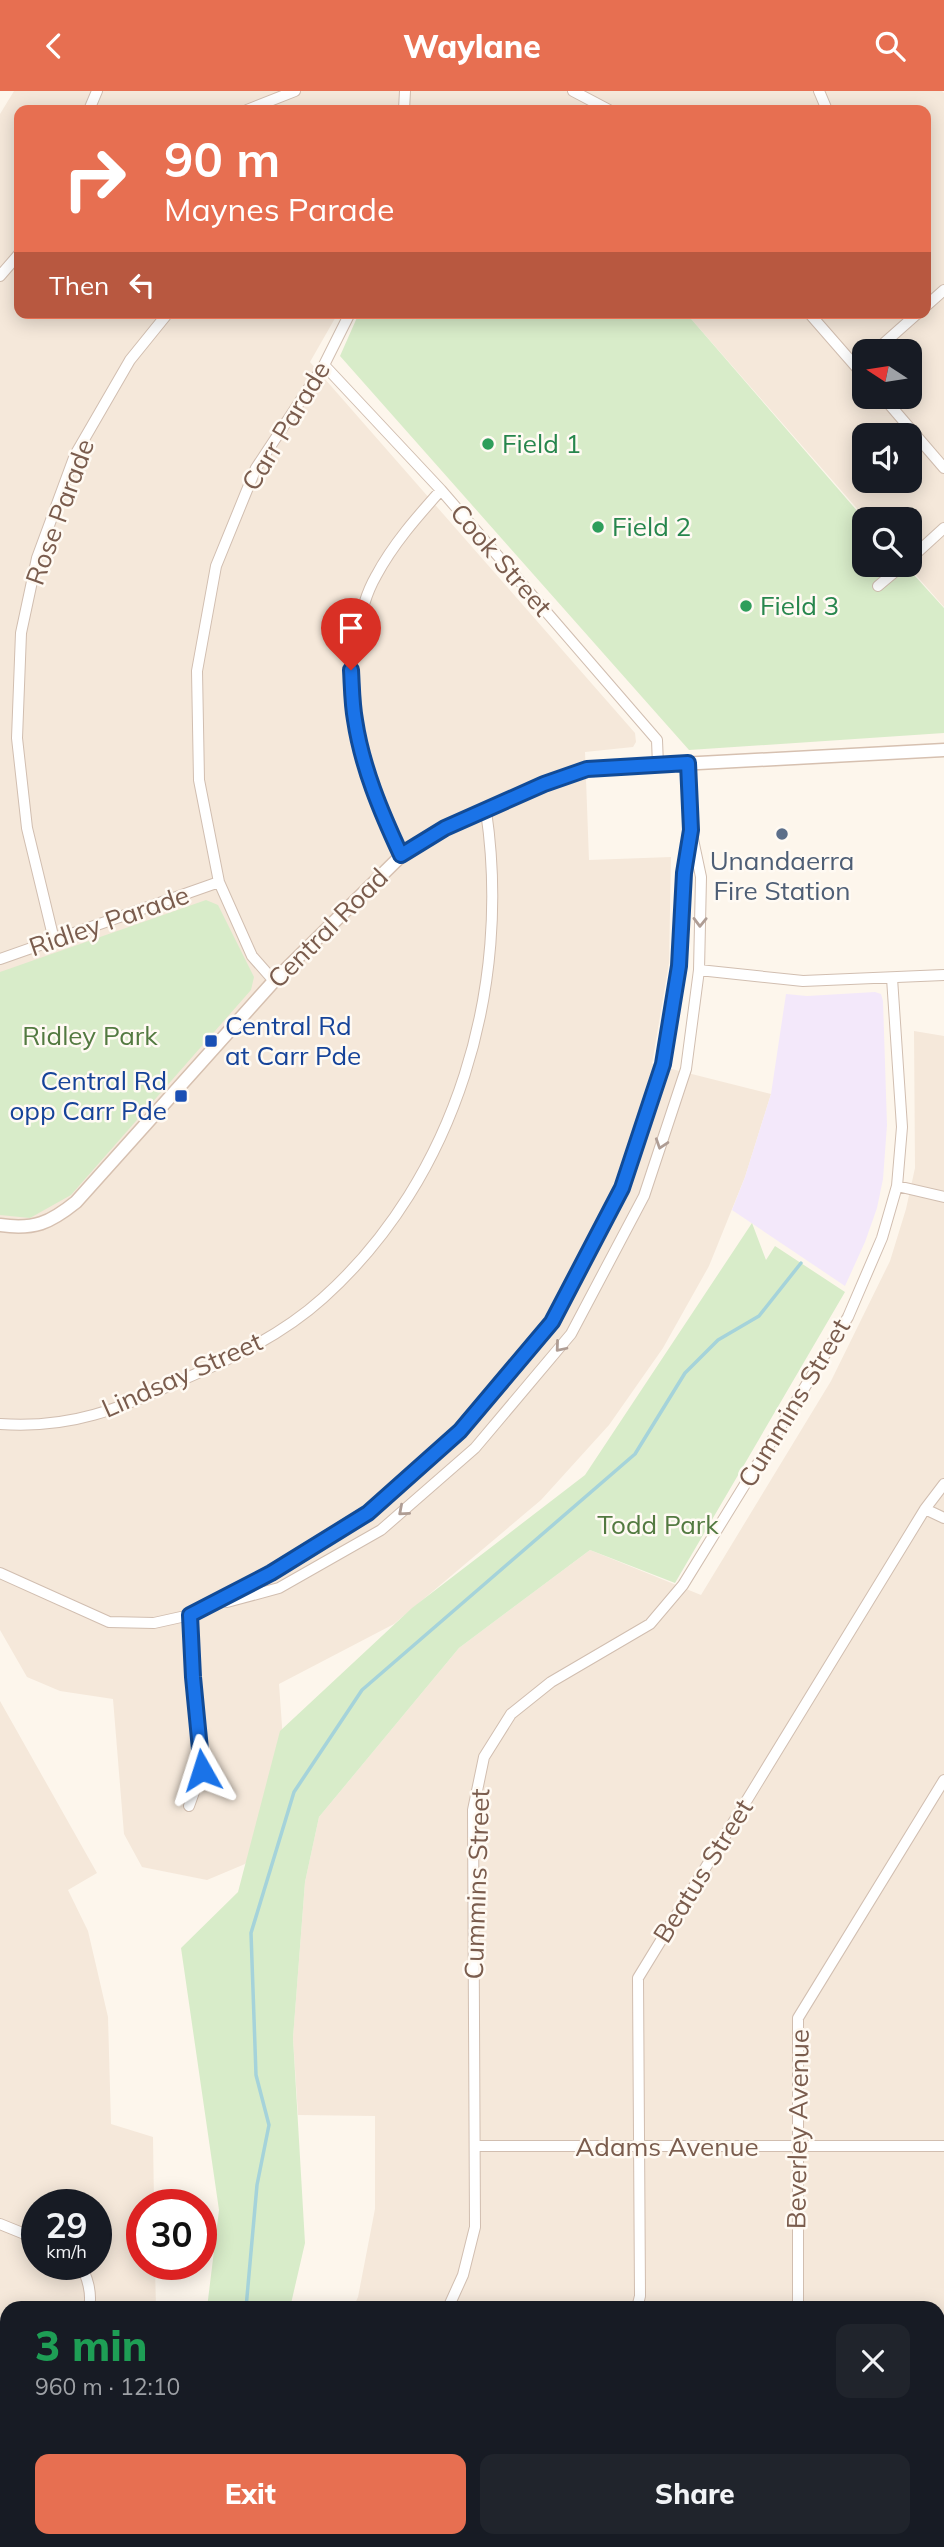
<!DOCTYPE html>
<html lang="en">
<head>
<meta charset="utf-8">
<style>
	body { margin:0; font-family:Mulish,sans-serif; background:#20242c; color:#f1f3f6; height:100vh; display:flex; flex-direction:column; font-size:26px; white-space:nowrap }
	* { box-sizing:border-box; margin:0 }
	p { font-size:23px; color:#9ea1a6 }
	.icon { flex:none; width:38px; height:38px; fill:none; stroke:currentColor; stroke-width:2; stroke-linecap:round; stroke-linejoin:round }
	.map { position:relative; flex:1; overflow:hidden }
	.drawer { position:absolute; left:0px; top:2210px; width:945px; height:247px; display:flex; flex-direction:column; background:#171b24; border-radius:21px 21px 0 0; box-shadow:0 4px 18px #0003 }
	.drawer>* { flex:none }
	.guide { position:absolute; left:14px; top:14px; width:917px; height:214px; border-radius:14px; box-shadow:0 4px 18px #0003; background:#e76f51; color:#fff; overflow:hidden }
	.needle { width:46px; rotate:282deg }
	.buttons { position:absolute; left:852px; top:248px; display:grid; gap:14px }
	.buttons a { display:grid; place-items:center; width:70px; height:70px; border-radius:14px; background:#171b24; box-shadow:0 4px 18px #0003; font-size:35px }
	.speed { position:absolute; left:21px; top:2098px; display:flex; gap:14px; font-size:35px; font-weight:700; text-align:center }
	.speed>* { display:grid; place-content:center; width:91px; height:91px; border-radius:50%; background:#171b24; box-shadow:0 4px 18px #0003; line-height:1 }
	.speed small { font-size:18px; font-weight:400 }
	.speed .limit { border:10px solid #d22; background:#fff; color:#111 }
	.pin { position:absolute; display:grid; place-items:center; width:60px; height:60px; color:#fff; margin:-72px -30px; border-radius:50% 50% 50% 0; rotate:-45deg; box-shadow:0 0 7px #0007 }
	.pin .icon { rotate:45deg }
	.me { position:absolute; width:77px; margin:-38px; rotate:354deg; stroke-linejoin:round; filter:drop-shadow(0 0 5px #0008) }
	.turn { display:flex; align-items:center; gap:24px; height:147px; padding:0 35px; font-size:32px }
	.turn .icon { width:91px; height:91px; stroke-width:2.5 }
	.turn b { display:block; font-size:49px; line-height:60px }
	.then { display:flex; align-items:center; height:66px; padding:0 35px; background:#0003; gap:14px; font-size:26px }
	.round { display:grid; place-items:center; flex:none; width:74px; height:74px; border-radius:14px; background:#20242c }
	.head { display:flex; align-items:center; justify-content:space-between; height:119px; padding:0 35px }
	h1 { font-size:42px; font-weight:800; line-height:52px; color:#1e9e55 }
	.button { display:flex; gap:14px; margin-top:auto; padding:14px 35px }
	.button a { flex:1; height:80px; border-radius:14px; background:#e76f51; color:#fff; font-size:28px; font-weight:800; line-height:80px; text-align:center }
	.button a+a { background:#20242c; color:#f1f3f6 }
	header { display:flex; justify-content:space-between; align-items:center; height:91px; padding:0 35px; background:#e76f51; color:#fff; font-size:32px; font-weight:800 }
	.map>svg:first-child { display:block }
	.residential { fill:#f5e8da; fill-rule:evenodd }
	.education { fill:#f3e8fa }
	.green { fill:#d8ecc9 }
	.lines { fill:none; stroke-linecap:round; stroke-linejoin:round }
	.stream { stroke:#a5d3da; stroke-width:3.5 }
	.minor-casing { stroke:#d1beb0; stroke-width:12 }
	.secondary-casing { stroke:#d6c0b0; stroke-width:15 }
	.minor { stroke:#fff; stroke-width:10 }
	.secondary { stroke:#fff; stroke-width:12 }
	.oneway { stroke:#af9d94 }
	.route-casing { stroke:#114b97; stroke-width:18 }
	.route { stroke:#1a73e8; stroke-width:12 }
	.leisure-dot { fill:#2e9e5b; stroke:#fffaf3; stroke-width:2.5 }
	.service-dot { fill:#5c6f8a; stroke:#fffaf3; stroke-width:2.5 }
	.transit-dot { fill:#1a4fb4; stroke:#fffaf3; stroke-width:2.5 }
	.labels { text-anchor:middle; stroke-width:5; stroke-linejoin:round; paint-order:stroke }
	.street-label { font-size:26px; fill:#7a5c4d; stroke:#fffaf3 }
	.leisure-label { font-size:26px; fill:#27864d; stroke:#fffaf3; text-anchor:start }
	.service-label { font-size:26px; fill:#4e5e75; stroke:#fffaf3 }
	.transit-label { font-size:26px; fill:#164399; stroke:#fffaf3; text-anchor:start }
	.park-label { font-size:26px; fill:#537a41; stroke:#fffaf3 }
</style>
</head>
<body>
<header><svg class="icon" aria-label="back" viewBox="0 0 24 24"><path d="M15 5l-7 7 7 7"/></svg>Waylane<svg class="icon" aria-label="search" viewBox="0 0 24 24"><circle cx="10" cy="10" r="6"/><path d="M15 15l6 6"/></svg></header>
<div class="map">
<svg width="944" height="2456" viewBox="0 0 944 2456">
	<rect width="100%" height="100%" fill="#fdf6ec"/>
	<path class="residential" d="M14,0h928l2,2v514l-37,-42h3v-45h-43l-181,-207h240v-203h-907v203h319l-28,49 325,371 1,9 -3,5 -48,5 4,108 82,-3 -2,106 -17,101 119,30 -26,83 -36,89 -46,82 -54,77 -68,75 -147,124 -115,60 6,84 -7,42 -33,54 -38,16 -65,-13 -18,-33 -11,-135 -53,-8 -33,-14 -27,-47v-1516zM864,261h46v45h-46zM864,345h46v45h-46z
		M914,940l30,5v1511h-696l2,-6h688v-233h-585l5,-11 17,-88v-93l-77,-1 -5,-77 12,-156 14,-65 140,-169 131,-98 111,45 130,-214 59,-120 16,-52 9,-41z
		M0,1610l97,172 -29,17 20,41 20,86 3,107 42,13 1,68h-12v60h13l1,43h-149v233h91v6h-98zM37,2114h59v60h-59z"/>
	<path class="education" d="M875,901l6,2 2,7 4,124 -4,54 -6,29 -12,34 -20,44 -113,-76 13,-33 26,-83 15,-100 21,2z"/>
	<path class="green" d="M359,222h327l179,207 -1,45h41l39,43v125l-255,17 -349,-394z
		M206,809l12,5 36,72 -3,13 -180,205 -41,23 -30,-3v-243z
		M752,1132l14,37 9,-14 70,46 -170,291 -85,-33 -131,98 -140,169 -14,65 -12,156 12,205 -15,65h-83l12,-98 -38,-262 57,-56 42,-161 132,-123 173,-133z"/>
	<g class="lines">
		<path class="stream" d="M246,2217l11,-123 12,-60 -13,-50 -5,-142 43,-141 68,-102 273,-236 50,-81 33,-33 41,-24 42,-53"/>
		<defs>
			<path id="minor" d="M573,0l36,19
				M819,0l8,19
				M89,19l8,-19
				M247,19l48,-19
				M404,19l1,-19
				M0,185l19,-22
				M926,215l18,-16
				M809,222l55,63
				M874,261l44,-39
				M324,274l117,125 216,250 1,25
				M883,306l61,71
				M910,468l34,-31
				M878,495l25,-21
				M402,764c-28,-56 -56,-122 -51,-186 1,-10 4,-21 6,-32 3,-21 8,-42 19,-61 17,-32 41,-59 65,-86
				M54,849l-27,-112 -10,-90 4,-105 16,-75 38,-103 55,-95 38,-47
				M0,868l219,-77
				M699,879l104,11 141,-6
				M274,890l-22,-25 -33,-74 -20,-102 -2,-109 19,-105 40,-98 68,-103 26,-52
				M897,1095l47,11
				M0,1333c72,5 118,-15 182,-44 51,-22 100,-45 141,-82 134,-120 189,-312 163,-487
				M925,1418l19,9
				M0,1482l109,49 45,1 36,-8 81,-42 97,-60 92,-82 92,-109 70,-134 41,-124 16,-98 5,-93 7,-43
				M227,1511l52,-14 102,-58 94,-82 96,-114 73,-138 42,-127 13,-99 2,-93 -10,-47 -3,-67
				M189,1715l13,-36 -9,-93 -3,-62
				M475,2055h469
				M0,2133l37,15
				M79,2174c9,10 13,30 10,43
				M448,2217l15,-33 12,-48 -2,-417 11,-53 27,-43 40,-32 99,-58 33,-39 165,-268 34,-79 15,-52 5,-59 -10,-149
				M637,2217l3,-12 -2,-318 287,-469 19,-25
				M798,2217v-290l146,-238
				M0,2359l7,-9
				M0,2409l7,2
				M938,2415l6,-6
				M343,2456l3,-6
				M525,2456l3,-6
				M701,2456l3,-6
				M897,2456l6,-6"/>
			<path id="secondary" d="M0,1134c34,5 50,-2 76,-23l198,-221 128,-126 43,-27 99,-44 43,-15 357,-19"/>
		</defs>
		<use href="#minor" class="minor-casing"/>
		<use href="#secondary" class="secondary-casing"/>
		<use href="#minor" class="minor"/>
		<use href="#secondary" class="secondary"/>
	</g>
	<defs><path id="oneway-chevron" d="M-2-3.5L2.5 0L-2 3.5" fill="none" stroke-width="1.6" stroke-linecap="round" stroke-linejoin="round" transform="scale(1.75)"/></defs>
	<g class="oneway">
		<use href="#oneway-chevron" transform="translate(700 831) rotate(91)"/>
		<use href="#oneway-chevron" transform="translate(661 1053) rotate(108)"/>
		<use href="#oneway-chevron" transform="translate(560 1256) rotate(130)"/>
		<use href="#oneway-chevron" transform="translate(403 1420) rotate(139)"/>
	</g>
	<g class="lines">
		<defs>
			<path id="route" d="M202,1679l-9,-93 -3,-62 81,-42 97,-60 92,-82 92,-109 70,-134 41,-124 16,-98 5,-93 7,-43 -3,-67 -101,6 -43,15 -99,44 -44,27c-20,-43 -39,-88 -46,-135 -3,-16 -3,-33 -4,-50"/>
		</defs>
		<use href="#route" class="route-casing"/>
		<use href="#route" class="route"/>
	</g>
	<g class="leisure-dot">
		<circle cx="488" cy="353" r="7"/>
		<circle cx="598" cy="436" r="7"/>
		<circle cx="746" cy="515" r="7"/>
	</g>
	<circle class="service-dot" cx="782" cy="743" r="7"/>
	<g class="transit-dot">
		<rect x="204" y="943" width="14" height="14" rx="3.5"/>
		<rect x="174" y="998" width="14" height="14" rx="3.5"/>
	</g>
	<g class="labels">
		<g class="street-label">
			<text transform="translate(286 335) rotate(-59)" y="9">Carr Parade</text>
			<text transform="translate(60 421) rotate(-70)" y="9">Rose Parade</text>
			<text transform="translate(501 469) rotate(49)" y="9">Cook Street</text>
			<text transform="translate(109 830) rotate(-19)" y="9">Ridley Parade</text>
			<text transform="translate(328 837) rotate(-45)" y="9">Central Road</text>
			<text transform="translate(182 1284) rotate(-24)" y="9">Lindsay Street</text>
			<text transform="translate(794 1312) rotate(-59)" y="9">Cummins Street</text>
			<text transform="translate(703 1780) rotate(-58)" y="9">Beatus Street</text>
			<text transform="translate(477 1793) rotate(-88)" y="9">Cummins Street</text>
			<text transform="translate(798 2038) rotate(-89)" y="9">Beverley Avenue</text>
			<text x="667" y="2065">Adams Avenue</text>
		</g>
		<g class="leisure-label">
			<text x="502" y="362">Field 1</text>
			<text x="612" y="445">Field 2</text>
			<text x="760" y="524">Field 3</text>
		</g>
		<g class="service-label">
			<text x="782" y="779">Unandaerra<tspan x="782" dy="30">Fire Station</tspan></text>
		</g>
		<g class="transit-label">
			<text x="225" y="944">Central Rd<tspan x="225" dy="30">at Carr Pde</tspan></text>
			<text x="167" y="999" text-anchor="end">Central Rd<tspan x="167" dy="30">opp Carr Pde</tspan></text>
		</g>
		<g class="park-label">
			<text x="90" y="954">Ridley Park</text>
			<text x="658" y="1443">Todd Park</text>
		</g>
	</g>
</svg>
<div class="buttons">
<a><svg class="needle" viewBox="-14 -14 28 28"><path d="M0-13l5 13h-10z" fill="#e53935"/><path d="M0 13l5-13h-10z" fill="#9ea1a6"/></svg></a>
<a><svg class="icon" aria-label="sound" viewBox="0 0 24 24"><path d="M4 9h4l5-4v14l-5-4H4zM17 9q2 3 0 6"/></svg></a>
<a><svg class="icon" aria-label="search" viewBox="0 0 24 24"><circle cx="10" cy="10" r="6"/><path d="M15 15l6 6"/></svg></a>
</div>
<div class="speed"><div>29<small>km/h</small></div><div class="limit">30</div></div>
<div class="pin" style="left:351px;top:579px;background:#d93025"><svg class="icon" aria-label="arrive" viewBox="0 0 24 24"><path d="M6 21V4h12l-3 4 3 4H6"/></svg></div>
<svg class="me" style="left:202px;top:1679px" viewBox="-20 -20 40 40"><path d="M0-17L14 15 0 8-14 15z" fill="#1a73e8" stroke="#fff" stroke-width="4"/></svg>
<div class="guide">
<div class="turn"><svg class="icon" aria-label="right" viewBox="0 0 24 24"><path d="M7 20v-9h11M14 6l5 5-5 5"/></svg><div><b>90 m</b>Maynes Parade</div></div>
<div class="then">Then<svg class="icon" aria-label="left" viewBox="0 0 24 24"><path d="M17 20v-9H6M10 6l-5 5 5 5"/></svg></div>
</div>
<section class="drawer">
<div class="head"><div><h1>3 min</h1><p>960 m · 12:10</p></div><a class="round"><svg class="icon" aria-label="close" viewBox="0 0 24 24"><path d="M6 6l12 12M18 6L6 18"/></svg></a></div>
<div class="button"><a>Exit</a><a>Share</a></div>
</section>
</div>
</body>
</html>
